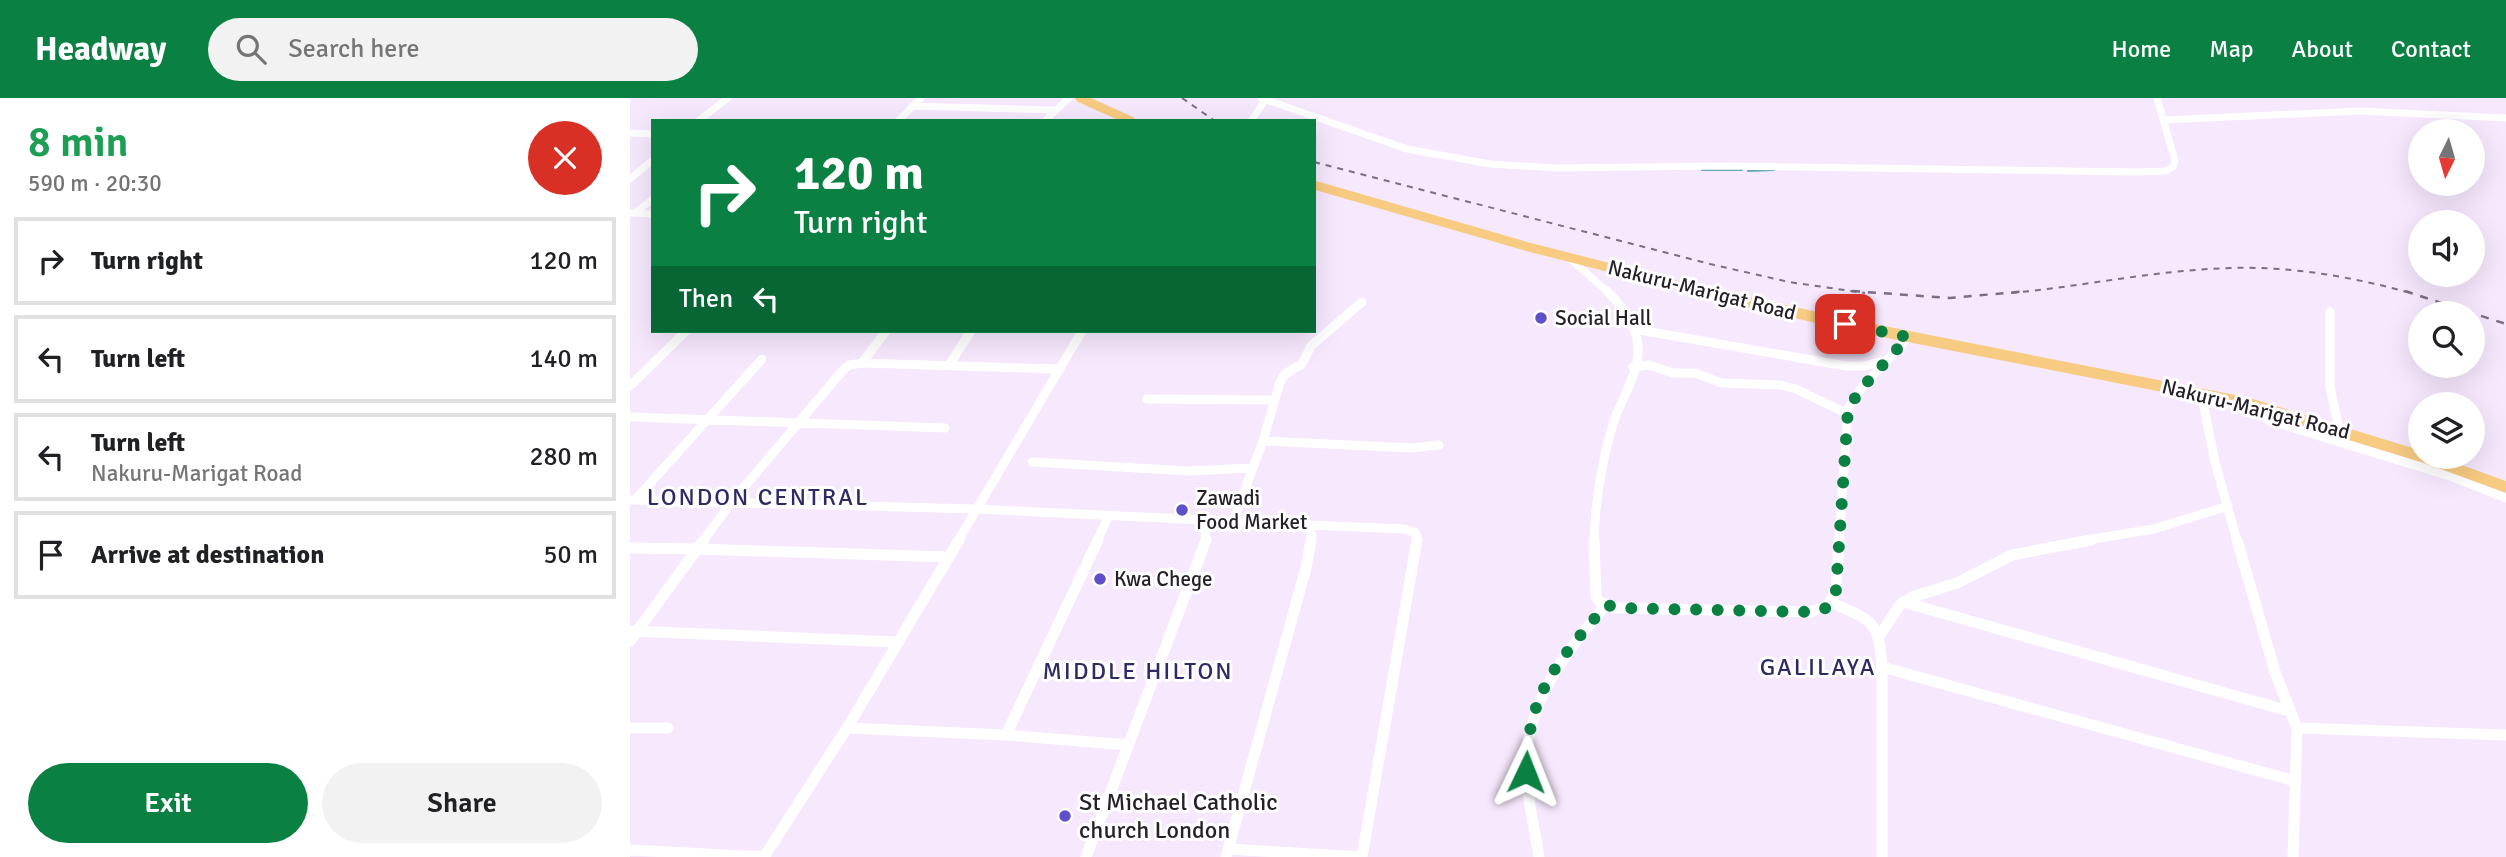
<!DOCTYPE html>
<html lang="en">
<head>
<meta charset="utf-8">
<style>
	body { margin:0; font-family:Signika,sans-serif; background:#f2f2f2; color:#202124; height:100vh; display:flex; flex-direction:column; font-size:26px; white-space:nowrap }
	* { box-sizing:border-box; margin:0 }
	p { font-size:23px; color:#757577 }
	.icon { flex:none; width:38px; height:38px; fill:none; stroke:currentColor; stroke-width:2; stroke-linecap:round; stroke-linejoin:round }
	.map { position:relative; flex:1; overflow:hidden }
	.sheet { display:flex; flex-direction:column; background:#fff; width:630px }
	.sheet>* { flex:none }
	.banner { position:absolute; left:21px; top:21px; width:665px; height:214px; border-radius:0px; box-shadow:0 7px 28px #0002; background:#0b8043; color:#fff; overflow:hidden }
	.needle { width:46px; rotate:185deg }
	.tools { position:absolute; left:1778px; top:21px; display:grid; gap:14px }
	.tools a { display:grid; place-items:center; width:77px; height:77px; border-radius:50%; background:#fff; box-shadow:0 7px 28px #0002; font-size:35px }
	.pin { position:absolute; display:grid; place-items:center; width:60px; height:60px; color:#fff; margin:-30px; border-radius:14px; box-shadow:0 4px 10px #0006 }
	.me { position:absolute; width:77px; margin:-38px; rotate:2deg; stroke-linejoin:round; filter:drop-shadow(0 0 5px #0008) }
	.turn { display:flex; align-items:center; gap:24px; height:147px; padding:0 28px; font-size:32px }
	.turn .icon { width:91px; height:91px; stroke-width:2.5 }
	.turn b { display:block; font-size:49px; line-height:60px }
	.then { display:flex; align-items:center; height:66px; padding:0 28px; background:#0003; gap:14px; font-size:26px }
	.round { display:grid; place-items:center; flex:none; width:74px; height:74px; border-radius:37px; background:#f2f2f2 }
	.summary { display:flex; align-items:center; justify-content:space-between; height:119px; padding:0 28px }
	h1 { font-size:42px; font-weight:600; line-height:52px; color:#1e9e55 }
	.primary-button { display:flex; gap:14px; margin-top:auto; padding:14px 28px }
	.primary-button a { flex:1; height:80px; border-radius:42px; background:#0b8043; color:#fff; font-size:28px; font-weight:600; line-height:80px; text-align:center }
	.primary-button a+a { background:#f2f2f2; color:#202124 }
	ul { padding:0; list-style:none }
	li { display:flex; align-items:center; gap:21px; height:88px; margin:0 14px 10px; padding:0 14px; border:4px solid #e0e0e0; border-radius:0px }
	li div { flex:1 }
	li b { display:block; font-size:26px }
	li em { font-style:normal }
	header { display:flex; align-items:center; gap:42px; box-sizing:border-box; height:98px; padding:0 35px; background:#0b8043; color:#fff }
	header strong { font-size:33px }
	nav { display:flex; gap:38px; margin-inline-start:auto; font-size:24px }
	.search { width:490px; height:63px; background:#f2f2f2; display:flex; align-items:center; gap:18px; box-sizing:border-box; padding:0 24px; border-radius:38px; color:#757577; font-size:26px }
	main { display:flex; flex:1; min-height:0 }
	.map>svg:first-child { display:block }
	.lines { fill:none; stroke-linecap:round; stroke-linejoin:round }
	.stream { stroke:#6aa7b6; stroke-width:2 }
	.minor-far2 { stroke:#fff; stroke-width:7 }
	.minor-far1 { stroke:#fff; stroke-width:9 }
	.minor { stroke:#fff; stroke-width:11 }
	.major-far1 { stroke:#f8cb83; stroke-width:9 }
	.major { stroke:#f8cb83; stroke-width:11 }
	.rail-far1 { stroke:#7a707e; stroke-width:2; stroke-dasharray:6 6; stroke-linecap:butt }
	.rail { stroke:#7a707e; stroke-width:2.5; stroke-dasharray:8 8; stroke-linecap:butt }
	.route { stroke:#0b8043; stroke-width:12; stroke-dasharray:0 21.6 }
	.poi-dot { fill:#5d50c9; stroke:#fff; stroke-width:2.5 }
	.labels { text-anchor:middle; stroke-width:6; stroke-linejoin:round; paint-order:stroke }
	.street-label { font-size:21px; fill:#261f28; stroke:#fff }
	.poi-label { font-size:21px; fill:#261f28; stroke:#fff; text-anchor:start }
	.quarter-label { font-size:24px; letter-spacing:2px; fill:#2f2a65; stroke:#fff }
	.near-poi-label { font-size:24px; fill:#261f28; stroke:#fff; text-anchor:start }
</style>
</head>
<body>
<header>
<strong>Headway</strong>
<div class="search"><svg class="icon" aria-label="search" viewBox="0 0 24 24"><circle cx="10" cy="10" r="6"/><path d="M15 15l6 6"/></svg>Search here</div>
<nav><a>Home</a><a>Map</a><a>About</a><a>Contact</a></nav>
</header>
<main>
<section class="sheet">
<div class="summary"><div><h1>8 min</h1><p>590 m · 20:30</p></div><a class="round" style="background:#d93025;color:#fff"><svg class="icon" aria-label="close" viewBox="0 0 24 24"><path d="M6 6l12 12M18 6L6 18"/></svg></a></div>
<ul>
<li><svg class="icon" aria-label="right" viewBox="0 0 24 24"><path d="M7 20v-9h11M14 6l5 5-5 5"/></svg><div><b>Turn right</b></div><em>120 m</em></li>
<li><svg class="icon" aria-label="left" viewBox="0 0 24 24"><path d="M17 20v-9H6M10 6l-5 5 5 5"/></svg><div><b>Turn left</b></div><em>140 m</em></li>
<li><svg class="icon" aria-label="left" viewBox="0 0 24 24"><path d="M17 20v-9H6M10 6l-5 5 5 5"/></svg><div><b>Turn left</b><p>Nakuru-Marigat Road</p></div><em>280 m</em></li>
<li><svg class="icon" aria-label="arrive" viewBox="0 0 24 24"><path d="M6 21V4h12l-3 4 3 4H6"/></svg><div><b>Arrive at destination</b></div><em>50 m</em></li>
</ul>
<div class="primary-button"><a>Exit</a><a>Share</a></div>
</section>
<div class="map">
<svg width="1876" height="759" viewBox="0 0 1876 759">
	<rect width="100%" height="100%" fill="#f6e8fd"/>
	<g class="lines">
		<path class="stream" d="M1072,72h40
			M1118,73l26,-1"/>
		<path class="minor-far2" d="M631,0l146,51 83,15 66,4 165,-2 417,6 28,-1 7,-4 2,-6 -18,-63
			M282,8l142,4
			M1534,22l196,-9 146,7
			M68,23l30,-23
			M268,23l23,-23
			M415,23l24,-23
			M621,23l15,-22
			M0,35l23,1
			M0,81l23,-19
			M0,115h5l18,-14
			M5,115l18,1
			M939,160l40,35"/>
		<path class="minor-far1" d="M1700,214v75l9,42
			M1004,231l212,37h18l21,-5
			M232,265l198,6
			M319,267l22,-34
			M1003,269l16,-2 24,8h22l27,10 58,2 16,4 52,25
			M0,288l56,-55
			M1571,295l14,69 22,79
			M517,301l127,1
			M0,319l315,11
			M1638,322l185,57 53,21
			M633,343l149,7 27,-3
			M402,364l157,9 63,-3
			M0,402l346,9 331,16 5,10 -1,6
			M5,402l127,-141
			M603,423l30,-80 17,-59 5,-8 17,-10 9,-18 51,-44
			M677,427l97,4 12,4 1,8
			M73,443l30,-41 111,-131 5,-4 13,-2 24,-32
			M328,443l124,-210
			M467,443l12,-26
			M575,443l1,-21
			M964,443c1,-38 8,-80 19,-117 7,-24 27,-51 25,-77 -1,-21 -16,-41 -31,-56
			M1209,443l9,-132 12,-19 48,-53
			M1451,443l73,-12 74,-23"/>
		<path class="minor" d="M74,442l-7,9 250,8
			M964,442l2,57 4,5 14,6 196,4 18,-6 8,-16 3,-50
			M1607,442l38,132 22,56 -4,129
			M0,450l67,1 -67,92
			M1273,504l386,109
			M1202,505c41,18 47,18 50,64l413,114
			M0,533l266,11
			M1250,537l20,-30 12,-8 45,-14 55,-28 79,-15
			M1252,569v190
			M0,630h38
			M217,630l159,7 122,10
			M1667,630l209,7
			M376,637l92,-195
			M599,751l133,8 55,-317
			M0,752l134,7
			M134,759l83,-129 112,-188
			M456,759l120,-317
			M596,759l80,-289 5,-28
			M909,759c-4,-28 -12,-57 -13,-86 -1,-68 38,-117 80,-166"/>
		<path class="major-far1" d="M450,0l51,23
			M684,87l211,61 183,47"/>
		<path class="major" d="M1071,193l144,33 402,79 173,53
			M1794,359l82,30"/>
		<path class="rail-far1" d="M552,0l33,23
			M684,64l396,102 79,18 76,11
			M1381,195c74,-7 146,-23 220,-25 60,-2 122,9 180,25"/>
		<path class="rail" d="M1222,193l98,7 78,-7
			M1775,193l101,33"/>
	</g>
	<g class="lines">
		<path class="route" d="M896,674c2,-80 30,-108 80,-167l14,3 190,4c17,-2 21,-5 26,-22l12,-181 12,-19 48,-53 -63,-13"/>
	</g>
	<g class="poi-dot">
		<circle cx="911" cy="220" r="7"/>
		<circle cx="552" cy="412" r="7"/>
		<circle cx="470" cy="481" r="7"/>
		<circle cx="435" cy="718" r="7"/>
	</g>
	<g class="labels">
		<g class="street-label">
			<text transform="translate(1072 192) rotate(14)" y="7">Nakuru-Marigat Road</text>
			<text transform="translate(1626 311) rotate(14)" y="7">Nakuru-Marigat Road</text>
		</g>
		<g class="poi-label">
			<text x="925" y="227">Social Hall</text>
			<text x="566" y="407">Zawadi<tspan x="566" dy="24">Food Market</tspan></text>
			<text x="484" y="488">Kwa Chege</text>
		</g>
		<g class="quarter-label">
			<text x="128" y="407">LONDON CENTRAL</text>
			<text x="1188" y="577">GALILAYA</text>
			<text x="508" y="581">MIDDLE HILTON</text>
		</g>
		<g class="near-poi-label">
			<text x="449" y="712">St Michael Catholic<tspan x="449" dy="28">church London</tspan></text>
		</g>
	</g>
</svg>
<div class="tools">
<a><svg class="needle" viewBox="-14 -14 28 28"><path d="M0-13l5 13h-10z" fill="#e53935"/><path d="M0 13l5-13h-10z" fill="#757577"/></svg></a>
<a><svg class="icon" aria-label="sound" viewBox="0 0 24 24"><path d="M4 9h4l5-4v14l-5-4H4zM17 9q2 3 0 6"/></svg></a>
<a><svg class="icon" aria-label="search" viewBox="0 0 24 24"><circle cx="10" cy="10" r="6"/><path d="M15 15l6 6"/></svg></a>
<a><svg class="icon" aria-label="layers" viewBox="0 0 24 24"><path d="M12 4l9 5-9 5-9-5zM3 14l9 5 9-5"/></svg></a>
</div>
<div class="pin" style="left:1215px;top:226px;background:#d93025"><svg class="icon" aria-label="arrive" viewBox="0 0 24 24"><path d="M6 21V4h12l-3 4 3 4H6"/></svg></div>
<svg class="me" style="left:896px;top:674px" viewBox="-20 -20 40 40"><path d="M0-17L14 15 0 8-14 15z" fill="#0b8043" stroke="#fff" stroke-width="4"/></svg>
<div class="banner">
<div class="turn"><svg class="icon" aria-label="right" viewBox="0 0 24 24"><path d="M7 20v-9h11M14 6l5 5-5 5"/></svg><div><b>120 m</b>Turn right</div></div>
<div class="then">Then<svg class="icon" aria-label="left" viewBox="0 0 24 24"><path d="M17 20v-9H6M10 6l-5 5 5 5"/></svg></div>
</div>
</div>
</main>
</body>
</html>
